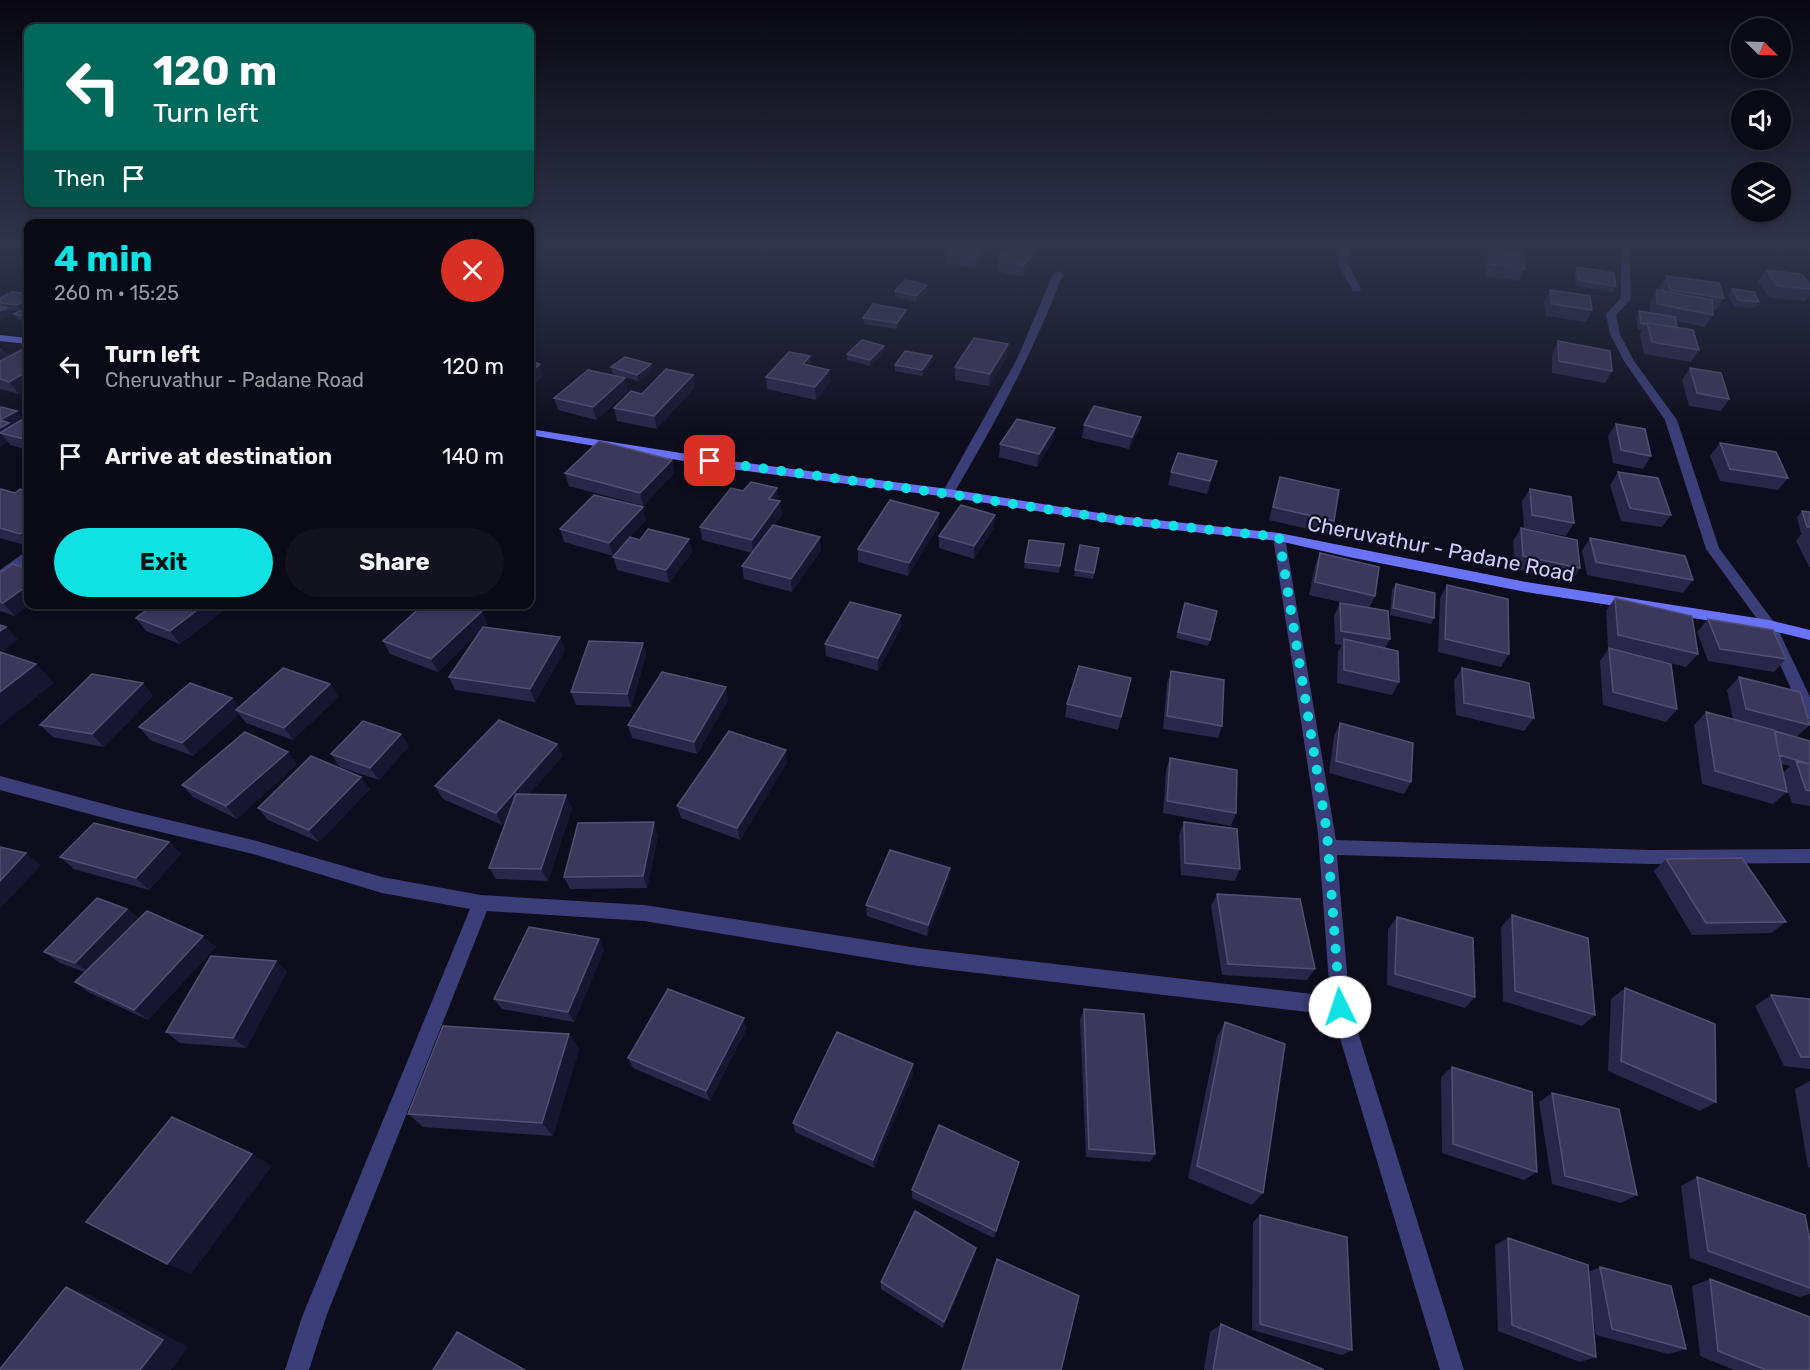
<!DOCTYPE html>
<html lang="en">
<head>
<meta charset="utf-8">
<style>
	body { margin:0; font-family:Rubik,sans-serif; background:#13131f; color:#f1f3f6; height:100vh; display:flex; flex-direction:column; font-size:22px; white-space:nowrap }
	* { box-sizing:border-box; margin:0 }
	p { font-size:20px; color:#999aa1 }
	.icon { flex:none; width:33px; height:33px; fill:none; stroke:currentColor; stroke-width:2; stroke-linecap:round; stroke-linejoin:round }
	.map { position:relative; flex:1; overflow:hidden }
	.sheet { position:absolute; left:24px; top:219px; width:510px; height:390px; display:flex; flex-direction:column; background:#0a0a16; border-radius:12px; box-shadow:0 3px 9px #0003,0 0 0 2px #2a2b35 }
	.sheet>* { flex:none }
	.guide { position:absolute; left:24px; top:24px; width:510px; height:183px; border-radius:12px; box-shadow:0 3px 9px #0003,0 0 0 2px #2a2b35; background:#00695c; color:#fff; overflow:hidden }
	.needle { width:39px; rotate:113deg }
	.fabs { position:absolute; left:1731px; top:18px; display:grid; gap:12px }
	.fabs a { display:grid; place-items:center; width:60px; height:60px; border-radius:50%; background:#0a0a16; box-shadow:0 3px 9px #0003,0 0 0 2px #2a2b35; font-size:30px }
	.pin { position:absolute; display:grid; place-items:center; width:51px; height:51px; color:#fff; margin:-26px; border-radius:12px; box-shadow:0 3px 9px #0006 }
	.me { position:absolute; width:66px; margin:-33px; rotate:356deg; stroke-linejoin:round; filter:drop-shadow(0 0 4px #0008) }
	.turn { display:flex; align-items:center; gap:21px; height:126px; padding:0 30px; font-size:27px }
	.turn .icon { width:78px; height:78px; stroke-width:2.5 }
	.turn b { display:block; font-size:42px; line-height:51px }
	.then { display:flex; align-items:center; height:57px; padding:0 30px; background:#0003; gap:12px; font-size:22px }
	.round { display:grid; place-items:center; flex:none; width:63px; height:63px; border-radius:32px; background:#13131f }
	.overview { display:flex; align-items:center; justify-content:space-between; height:102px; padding:0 30px }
	h1 { font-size:36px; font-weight:700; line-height:45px; color:#10e2e4 }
	.button { display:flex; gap:12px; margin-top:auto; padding:12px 30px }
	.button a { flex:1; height:69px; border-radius:36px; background:#10e2e4; color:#111; font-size:24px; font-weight:700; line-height:69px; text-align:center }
	.button a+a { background:#13131f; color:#f1f3f6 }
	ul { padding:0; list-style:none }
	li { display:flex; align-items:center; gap:18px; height:90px; padding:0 30px }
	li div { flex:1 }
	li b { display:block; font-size:22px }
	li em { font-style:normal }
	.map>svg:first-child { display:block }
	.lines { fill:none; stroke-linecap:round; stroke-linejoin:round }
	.street { fill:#3b3e78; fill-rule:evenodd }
	.secondary { fill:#6a73f5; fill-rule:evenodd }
	.wall { fill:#2a2649; fill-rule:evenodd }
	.shaded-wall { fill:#181530 }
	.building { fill:#3c385c; stroke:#524f75; stroke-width:1.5 }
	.route { stroke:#10e2e4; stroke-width:10; stroke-dasharray:0 18 }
	.labels { text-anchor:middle; stroke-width:4.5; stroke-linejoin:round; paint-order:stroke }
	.street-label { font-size:21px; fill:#cdccfb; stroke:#0e0d1d }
</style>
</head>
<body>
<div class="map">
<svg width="1810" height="1370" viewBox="0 0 1810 1370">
	<rect width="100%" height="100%" fill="#0e0d1d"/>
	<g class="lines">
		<path class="street" d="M1341,245h9l-2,19 13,25 -2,2h-6l-15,-27z
			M1621,245h8l2,54 -15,16 4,19 14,27 43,59 42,128 57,77 34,72v22l-5,-2 -3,-4 -39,-86 -57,-78 -41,-129 -41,-59 -14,-27 -4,-20 15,-16z
			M1058,271l5,3c-29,77 -67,148 -109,219l-2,3h-8l-2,-3 75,-134 36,-85z
			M1279,533l6,4 51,303 313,10 161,-1v14l-161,1 -312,-9 13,152 114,363h-24l-107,-355 -415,-49 -274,-45 -157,-10 -161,406 -17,53h-24l17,-53 168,-408 -88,-16 -129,-39 -130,-31 -123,-33v-14l123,33 130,31 129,37 99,18 163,10 274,43 412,48 -12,-163 -45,-296z
			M28,550v11l-28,21v-12z"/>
		<path class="secondary" d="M0,335l28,3v6l-28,-3z
			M530,429l201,32 217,28 170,27 161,17 247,49 243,38 41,10v10l-41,-10 -243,-38 -177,-35 -70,-16 -161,-17 -170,-27 -217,-28 -201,-34z"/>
	</g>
	<path class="wall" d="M1489,248l36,21 -6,12 -34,-5 -1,-16z
		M947,252l40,4 -11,13 -30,-5z
		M997,259l38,3 -12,15 -27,-6z
		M1577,267l39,19 -3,6 -37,-6 -2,-13z
		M1766,270l44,15v10l-5,6 -35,-3 -12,-16z
		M1666,276l58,22 -8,12h-3v5l-8,12 -29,-6 1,6 22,23 -8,12 -47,-8 -4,-19 2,-5 -4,-1 -2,-12 3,-6 11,2v-11l7,-12h3l-1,-3z
		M1732,289l27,13 -4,6 -21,-2 -6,-11z
		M1550,290l42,20 -6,12 -40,-6 -2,-14z
		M895,291h32l-11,11 -21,-5z
		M28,294v28l-10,-2 -4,-6 6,-3 -12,-1 3,4 -11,5v-21z
		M906,316l-9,13 -33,-5 -1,-6z
		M1558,341l54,30 -7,12 -53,-10v-19z
		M28,347v41l-9,6 -19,-5v-41l10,8z
		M884,352l-14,14 -23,-6v-6z
		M810,356l1,10 18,4 1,12 -14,18 -49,-11 -1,-12z
		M1007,357l-18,29 -34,-6v-13z
		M932,362l-10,14 -27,-5v-6z
		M611,367l41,4 -14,10 -25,-7z
		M1690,368l39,31 -8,12 -32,-5 -7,-26z
		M695,387l-38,42 -40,-8 -3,-13 28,-14z
		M628,391l-32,29 -38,-10 -4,-12z
		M0,408l23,11 5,-3v34l-18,-5 -2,-3 -8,4z
		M1616,424l35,32 -8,13 -30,-6 -5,-27z
		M1084,425l55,5 -10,19 -47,-11z
		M1055,428l-2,13 -16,26 -38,-10 1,-13z
		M1720,443l68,35 -10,12 -58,-9 -10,-25z
		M672,460l2,13 -31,33 -74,-20 -4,-13z
		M1171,472l42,2 -6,20 -39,-9z
		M1618,472l53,43 -9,12 -41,-6 -11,-36z
		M1280,477l54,44 -5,13 -60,-14 7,-30z
		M1530,489l44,34 -8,13 -42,-8 -2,-27z
		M0,490l15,3 13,-1v54l-28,-8z
		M779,501l3,13 -8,11 47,25 -29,42 -48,-13 -2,-13 10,-13 -50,-13 -2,-13z
		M1802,511l8,1v56l-14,-27 6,-8h-1l-4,-16z
		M646,520l-16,17 10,3 49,-1 3,13 -23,31 -52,-13 -4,-14 -49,-14 -4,-13z
		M939,525l-31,51 -50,-14v-13z
		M994,528l-20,31 -35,-11v-12z
		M1521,528l59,40 -8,13 -57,-12 -2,-28z
		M1590,538l103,42 -10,13 -96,-18 -5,-24z
		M1029,540l35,4 -5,29 -35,-5z
		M1080,545l19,3 -6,31 -19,-3z
		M1320,553l55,43 -6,12 21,31 -5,9 14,34 -7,13 -55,-12 1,-31 4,-7 -7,-1 -1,-28 6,-13 9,1 -40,-9 6,-29z
		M0,573l15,43 -15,-5z
		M1396,584l38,34 -3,6 -41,-9 2,-25z
		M1447,585l62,69 -8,13 -63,-15 2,-54z
		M1615,598l83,56 -12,13 -78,-20 -2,-36z
		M1185,603l25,37 -2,6 -32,-8z
		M154,604h66l4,6 -44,34 -34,-13 -10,-13z
		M350,604h48l-3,5z
		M482,611l5,13 -3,3 76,10 5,13 -30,52 -80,-12 -6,-13 30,-45 -41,40 -48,-18 -7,-13z
		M1708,619l78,40 -12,13 -66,-11 -11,-29z
		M901,628l-23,43 -52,-15 -1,-12z
		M643,643l3,12 -15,52 -55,-2 -5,-13z
		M1609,648l68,61 -11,13 -63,-17 -3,-44z
		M1462,668l72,50 -10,13 -68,-16 -2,-34z
		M1171,671l51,55 -4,12 -55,-9 4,-46z
		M1739,677l71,48 -14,12 14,4v65l-18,-3 -7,-21 2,10 -14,12 -71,-20 -8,-59 12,-13 27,7 -6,-29zM1781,764l9,2 -7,7z
		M1131,678l-13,52 -53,-13 2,-13z
		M143,683l10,13 -49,51 -51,-10 -13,-12z
		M330,684l8,13 -45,43 -47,-17 -7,-9 -46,42 -43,-16 -11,-13 93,-29 7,9z
		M728,700l-31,54 -65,-16 -4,-13z
		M1340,723l71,59 -7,12 -75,-21 5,-37z
		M409,746l-30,34 -39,-13 -9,-13z
		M563,756l-34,38 43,14 -24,73 -52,-2 -7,-11 18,-48 -5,5 -59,-26 -8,-13z
		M1170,758l66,55 -5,13 -68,-13 3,-43z
		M787,763l-47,77 -59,-22 -4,-12z
		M297,764l-60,55 -44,-22 -11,-12z
		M370,789l-51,53 -51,-22 -10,-12z
		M1184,822l56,47 -5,12 -54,-6 -2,-40z
		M658,835l-11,53 -77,1 -6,-12z
		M169,842l12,12 -32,36 -75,-21 -14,-12z
		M1666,859l120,63 -15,11 -79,2 -38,-64z
		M949,880l-22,56 -60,-20 -1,-11z
		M1217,894l98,75 -8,11 -85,-5 -11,-69z
		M127,909l12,10 64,17 13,11 -68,73 -58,-27 -15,-11 10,-10 -25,-9 -16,-11z
		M1512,915l83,100 -13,11 -79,-25 -2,-74z
		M1397,917l78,80 -10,11 -78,-23 1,-56z
		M599,939l5,11 -30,72 -72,-13 -8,-10z
		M276,961l11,11 -41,76 -66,-5 -14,-11z
		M1625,988l91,114 -16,9 -92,-40 3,-72z
		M1771,995l39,4v70l-26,-3 -29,-60z
		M1084,1009l71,145 -5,8 -64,-5 -6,-137z
		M1225,1022l38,171 -11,12 -64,-27 29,-141z
		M747,1028l-37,73 -77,-33 -5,-10z
		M569,1034l10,15 -26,87 -130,-9 -15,-13z
		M1452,1067l85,105 -13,8 -82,-27 -1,-76z
		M913,1074l-39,94 -79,-36 -2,-9z
		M1810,1081v87l-2,-1 -13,-78z
		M1552,1093l85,102 -16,8 -69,-19 -13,-82z
		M1017,1170l-23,68 -82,-40v-8z
		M1697,1177l113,64v53l-11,3 -109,-39 -9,-72z
		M1260,1215l92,135 -10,5 -90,-25 1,-108z
		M1508,1238l80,34 12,-5 86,82 -18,5 -72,-19 -4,-24 4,46 -16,5 -82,-31 -3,-86z
		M975,1255l-32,73 -62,-39v-7z
		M1710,1279l100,91h-76l-34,-14 -8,-70z
		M1221,1324l103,46h-120l6,-38z"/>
	<path class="shaded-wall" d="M987,245h1l-1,11 -11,13v-11z
		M1036,250l-1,12 -12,15 1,-12z
		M927,285v6l-11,11v-6z
		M28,299v8l-7,4 -4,-6z
		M7,308l4,6 -11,5v-8z
		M906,310v6l-9,13v-6z
		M1008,344l-1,13 -18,29 1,-12z
		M884,346v6l-14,14v-6z
		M5,350l9,12 -14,7v-17z
		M810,356l1,12 -8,-4z
		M932,356v6l-10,14v-6z
		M540,364l4,12 -14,12v-16z
		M651,364l1,7 -14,10 -1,-6z
		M829,370l1,12 -14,18 -1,-13z
		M28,371v17l-9,6 -10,-12z
		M693,375l2,12 -38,42 -3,-13z
		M625,378l3,13 -32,29 -3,-13z
		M17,411l9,13 -26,9 8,9 -8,4v-26z
		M1141,417l-2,13 -10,19 3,-12z
		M1055,428l-2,13 -16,26 2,-13z
		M28,436v9l-4,-6z
		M672,460l2,13 -31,33 -3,-13z
		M777,488l2,12 -10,-1z
		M780,501l2,13 -29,39 -1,-13z
		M643,507l3,13 -33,36 -4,-13z
		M939,513v12l-31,51 1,-13z
		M995,515l-1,13 -20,31v-13z
		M28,528v16l-8,-10z
		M820,537l1,13 -29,42 -1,-13z
		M689,539l3,13 -23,31 -3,-13z
		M28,585v19h3l-16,12 -12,-13z
		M205,604h15l4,6 -44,34 -10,-13z
		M392,604h6l-3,5z
		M482,611l5,13 -49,48 -7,-13z
		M901,615v13l-23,43v-13z
		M6,627l12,13 -18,13v-22z
		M560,637l5,13 -30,52 -5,-13z
		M643,643l3,12 -15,52 -4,-13z
		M36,664l18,19 -54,43v-34z
		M143,683l10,13 -49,51 -12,-13z
		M330,684l8,13 -45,43 -9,-12z
		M726,687l2,13 -31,54 -3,-12z
		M232,698l10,13 -6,-1 3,4 -46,42 -11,-13z
		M401,734l8,12 -30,34 -9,-12z
		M557,744l6,12 -61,69 -6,-12z
		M786,750l1,13 -47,77 -3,-12z
		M288,752l9,12 -60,55 -11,-13z
		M361,777l9,12 -51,53 -10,-12z
		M566,795l6,13 -24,73 -7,-12z
		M654,822l4,13 -11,53 -4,-12z
		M169,842l12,12 -32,36 -13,-12z
		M26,853l15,12 -41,44v-28z
		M950,868l-1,12 -22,56 1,-11z
		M127,909l13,11 -50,54 -15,-11z
		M203,936l13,11 -68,73 -14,-10z
		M599,939l5,11 -30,72 -6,-10z
		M276,961l11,11 -41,76 -13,-10z
		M744,1018l3,10 -37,73 -4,-10z
		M569,1034l10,15 -26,87 -11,-13z
		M913,1064v10l-39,94 -1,-8z
		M252,1154l20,12 -81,108 -24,-10z
		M976,1248l-1,7 -32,73 1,-6z
		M66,1287l27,9 95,51 -17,23h-31z"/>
	<path class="building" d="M953,245h34l-11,13 -29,-6z
		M1009,245h1l26,5 -12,15 -27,-6z
		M1489,248l34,5 2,16 -35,-5z
		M1577,267l37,6 2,13 -37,-6z
		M1766,270l35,4 9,11v4l-32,-3z
		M1666,276l53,7 5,15 -54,-8z
		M905,280l22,5 -11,11 -21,-5z
		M1732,289l22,3 5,10 -21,-2z
		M1550,290l40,6 2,14 -40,-6z
		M1657,290l55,10 1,15 -56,-11z
		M12,292l16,2v5l-11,6 -17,-2v-5z
		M873,304l33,6 -9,13 -34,-5z
		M0,306l7,2 -7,3z
		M28,307v10l-14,-3z
		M1639,311l36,6 2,10 -30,-4 -1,1 -5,-1z
		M1647,323l46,7 6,20 -47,-8z
		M974,338l34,6 -18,30 -35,-7z
		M862,340l22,6 -14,14 -23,-6z
		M1558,341l52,10 2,20 -53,-10z
		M27,347h1v24l-19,11 -9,-3v-18z
		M905,351l27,5 -10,14 -27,-5z
		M789,352l21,4 -7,8 26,6 -14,17 -49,-10z
		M625,357l26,7 -14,11 -26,-8z
		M530,361l10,3 -10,8z
		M1690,368l31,5 8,26 -32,-6z
		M666,369l27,6 -39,41 -40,-8 17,-17 11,3z
		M588,370l37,8 -32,29 -39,-9z
		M1094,406l47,11 -9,20 -48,-12z
		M1,407l16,4 -17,9 9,3 -9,5v-20z
		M28,416v20l-4,3 -24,-6z
		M1017,419l38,9 -16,26 -39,-10z
		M1616,424l29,5 6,27 -30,-6z
		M599,441l73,19 -32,33 -75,-20z
		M1720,443l56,9 12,26 -58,-9z
		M1178,453l39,8 -7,20 -39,-9z
		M1618,472l40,6 13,37 -41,-7z
		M1280,477l59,13 -5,31 -61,-14z
		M751,482l26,6 -8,11 11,2 -28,39 -52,-13 31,-39 12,3z
		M1,489l14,4 5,-4 8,3v36l-8,6 -20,-6v-38z
		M1530,489l41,8 3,26 -42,-8z
		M594,495l49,12 -34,36 -49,-14z
		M890,500l49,13 -30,50 -51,-14z
		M961,505l34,10 -21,31 -35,-10z
		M1802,511l8,1v15h-3z
		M773,525l47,12 -29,42 -49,-13z
		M1521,528l56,12 3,28 -57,-12z
		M648,529l41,10 -23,31 -53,-13 17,-20 10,3z
		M1590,538l95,18 8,24 -97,-18z
		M1029,540l35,4 -4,22 -35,-4z
		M1080,545l19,3 -5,25 -19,-3z
		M1320,553l59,14 -4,29 -60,-14z
		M13,564l15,5v16l-25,18 -3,-1v-29z
		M1396,584l39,9 -1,25 -41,-10z
		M1447,585l61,14 1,55 -64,-15z
		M1615,598l77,18 6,38 -80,-19z
		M850,602l51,13 -23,43 -53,-14z
		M1185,603l32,8 -7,29 -32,-8z
		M1340,603l48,8 2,28 -49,-8z
		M154,604h51l-35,27 -34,-13z
		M424,604h39l19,7 -51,48 -48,-18z
		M1708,619l65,11 13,29 -66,-10z
		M0,625l6,2 -6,4z
		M483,627l77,10 -30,52 -81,-12z
		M1344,639l54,12 1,31 -55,-12z
		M589,641l54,2 -16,51 -56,-2z
		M1609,648l62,16 6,45 -64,-17z
		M0,652l36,12 -36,28z
		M1079,666l52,12 -10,39 -54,-13z
		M283,668l47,16 -46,44 -48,-18z
		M1462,668l67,15 5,35 -70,-15z
		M1171,671l53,9 -2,46 -55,-10z
		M662,672l64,15 -32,55 -66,-17z
		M92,674l51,9 -51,51 -52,-9z
		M1739,677l61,15 10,33 -64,-16z
		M190,683l42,15 -50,45 -43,-16z
		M1706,712l68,18 13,62 -72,-21z
		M499,720l58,24 -61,69 -61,-27z
		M363,721l38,13 -31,34 -39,-14z
		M1340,723l73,20 -2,39 -75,-21z
		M729,731l57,19 -49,78 -60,-22z
		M1775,731l35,10v23l-31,-9z
		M245,732l43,20 -62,54 -44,-21z
		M311,756l50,21 -52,53 -51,-22z
		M1170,758l67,12 -1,43 -69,-12z
		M1796,761l14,3v27l-4,-1z
		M516,794l50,1 -25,74 -52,-1z
		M654,822l-11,54 -79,1 14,-54z
		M1184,822l53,7 3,40 -55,-6z
		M94,823l75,19 -33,36 -76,-21z
		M0,847l26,6 -26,28z
		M890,850l60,18 -22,57 -62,-20z
		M1742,858l44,64 -80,1 -40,-64z
		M1217,894l83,5 15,70 -87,-5z
		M97,898l30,11 -52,54 -31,-11z
		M147,911l56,25 -69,74 -59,-28z
		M1512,915l76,23 7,77 -80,-24z
		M1397,917l76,21 2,59 -80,-23z
		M529,927l70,12 -31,73 -74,-13z
		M211,956l65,5 -43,77 -67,-6z
		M1625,988l90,36 1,78 -95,-41z
		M668,989l76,29 -38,73 -78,-33z
		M1771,995l39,4v58h-9z
		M1084,1009l60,5 11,140 -66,-5z
		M1225,1022l60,22 -22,149 -66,-27z
		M443,1026l126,8 -27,89 -134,-9z
		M837,1032l76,32 -40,96 -80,-37z
		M1452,1067l80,25 5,80 -84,-28z
		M1552,1093l67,16 18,86 -72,-19z
		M172,1117l80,37 -85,110 -81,-42z
		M939,1125l80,37 -23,69 -84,-41z
		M1697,1177l108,38 5,26v47l-102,-37z
		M915,1211l61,37 -32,74 -63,-40z
		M1260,1215l87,22 5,113 -92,-26z
		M1508,1238l80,27 8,92 -84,-32z
		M997,1259l82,37 -18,74h-99z
		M1600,1267l71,19 15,63 -74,-20z
		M1710,1279l100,38v53h-44l-48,-19z
		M66,1287l97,53 -23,30h-140v-1z
		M1221,1324l103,46h-111z
		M457,1332l68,38h-92z"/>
	<linearGradient id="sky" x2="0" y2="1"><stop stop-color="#080710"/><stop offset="0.56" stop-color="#30354c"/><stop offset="1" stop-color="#30354c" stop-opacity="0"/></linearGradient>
	<rect width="1810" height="437" fill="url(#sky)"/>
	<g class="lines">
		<path class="route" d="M710,461l238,33 170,26 161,17 48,296 13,174"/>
	</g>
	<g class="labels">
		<g class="street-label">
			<text transform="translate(1441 549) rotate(11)" y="7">Cheruvathur - Padane Road</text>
		</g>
	</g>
</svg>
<div class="fabs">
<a><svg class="needle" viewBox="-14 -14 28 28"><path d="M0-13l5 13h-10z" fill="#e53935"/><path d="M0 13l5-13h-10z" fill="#999aa1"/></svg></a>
<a><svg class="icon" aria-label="sound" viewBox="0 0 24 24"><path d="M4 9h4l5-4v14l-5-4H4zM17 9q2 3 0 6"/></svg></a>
<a><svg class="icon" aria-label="layers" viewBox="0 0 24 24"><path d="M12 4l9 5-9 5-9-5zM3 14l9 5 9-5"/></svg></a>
</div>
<div class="pin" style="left:710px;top:461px;background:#d93025"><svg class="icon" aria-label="arrive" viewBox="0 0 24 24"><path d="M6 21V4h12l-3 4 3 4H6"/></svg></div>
<svg class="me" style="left:1340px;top:1007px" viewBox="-20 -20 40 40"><circle r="19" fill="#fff"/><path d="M0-13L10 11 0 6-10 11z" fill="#10e2e4"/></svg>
<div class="guide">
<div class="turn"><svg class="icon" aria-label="left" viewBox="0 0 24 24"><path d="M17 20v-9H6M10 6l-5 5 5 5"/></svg><div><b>120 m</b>Turn left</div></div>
<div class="then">Then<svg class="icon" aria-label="arrive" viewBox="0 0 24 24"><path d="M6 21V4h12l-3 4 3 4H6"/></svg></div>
</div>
<section class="sheet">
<div class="overview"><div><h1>4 min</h1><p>260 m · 15:25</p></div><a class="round" style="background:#d93025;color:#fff"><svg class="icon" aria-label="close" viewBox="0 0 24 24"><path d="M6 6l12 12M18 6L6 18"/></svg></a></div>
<ul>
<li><svg class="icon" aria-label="left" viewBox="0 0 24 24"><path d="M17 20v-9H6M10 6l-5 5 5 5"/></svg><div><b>Turn left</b><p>Cheruvathur - Padane Road</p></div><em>120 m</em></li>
<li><svg class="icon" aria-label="arrive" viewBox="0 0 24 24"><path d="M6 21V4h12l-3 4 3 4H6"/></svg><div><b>Arrive at destination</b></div><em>140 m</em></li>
</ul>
<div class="button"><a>Exit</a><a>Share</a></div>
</section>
</div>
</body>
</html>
